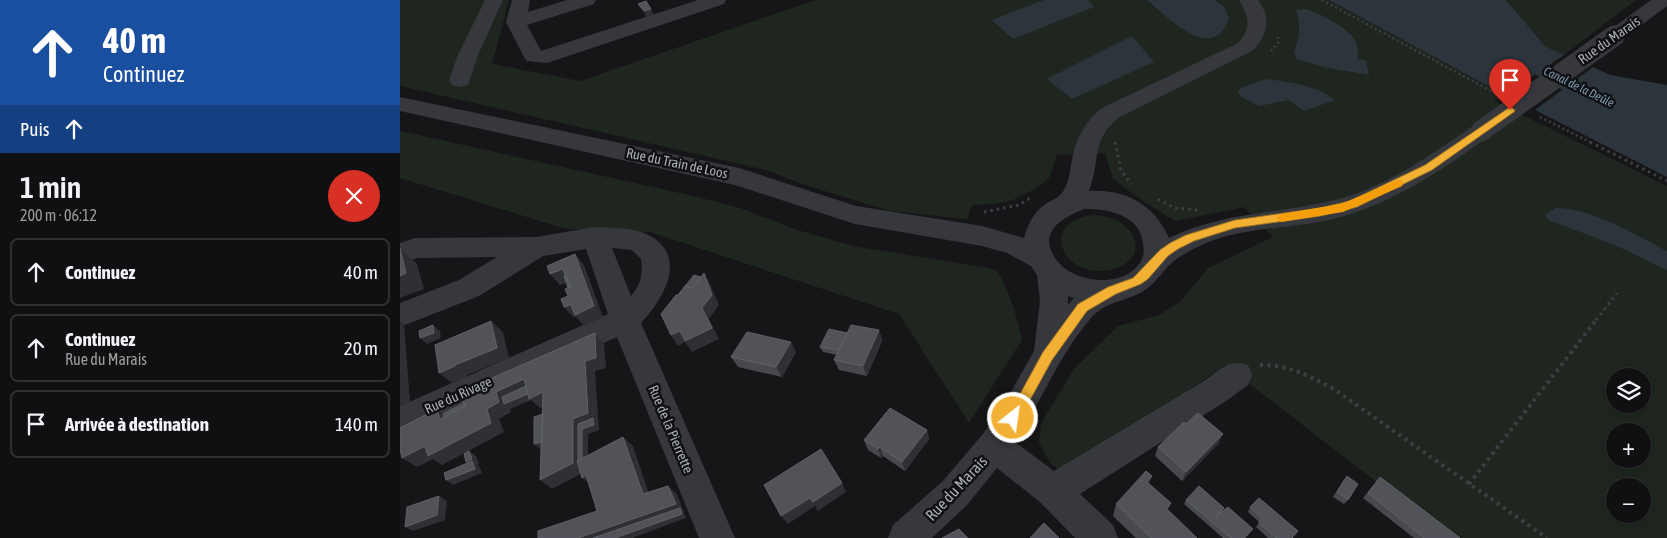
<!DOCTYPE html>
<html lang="fr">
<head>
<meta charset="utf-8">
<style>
	body { margin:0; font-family:"Asap Condensed",sans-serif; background:#1e1e20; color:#f1f3f6; height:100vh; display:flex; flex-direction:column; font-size:19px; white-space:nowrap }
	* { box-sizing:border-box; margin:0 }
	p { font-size:16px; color:#9c9d9f }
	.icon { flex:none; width:28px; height:28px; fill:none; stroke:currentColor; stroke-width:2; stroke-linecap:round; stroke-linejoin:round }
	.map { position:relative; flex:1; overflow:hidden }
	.sheet { display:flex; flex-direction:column; background:#101012; width:400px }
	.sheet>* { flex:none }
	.guide { background:#1a4fa0; color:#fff; overflow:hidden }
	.tools { position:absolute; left:1206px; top:368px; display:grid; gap:10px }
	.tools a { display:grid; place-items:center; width:45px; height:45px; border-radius:50%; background:#101012; box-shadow:0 2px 8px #0003,0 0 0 1px #303032; font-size:25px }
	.pin { position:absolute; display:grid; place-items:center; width:42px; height:42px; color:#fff; margin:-51px -21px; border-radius:50% 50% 50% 0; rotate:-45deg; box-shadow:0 0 5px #0007 }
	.pin .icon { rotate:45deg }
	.me { position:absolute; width:55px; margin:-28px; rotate:30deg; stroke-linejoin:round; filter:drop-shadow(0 0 4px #0008) }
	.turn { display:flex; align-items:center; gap:18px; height:105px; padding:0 20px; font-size:22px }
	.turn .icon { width:65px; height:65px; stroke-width:2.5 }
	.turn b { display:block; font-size:35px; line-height:42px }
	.then { display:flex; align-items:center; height:48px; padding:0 20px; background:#0003; gap:10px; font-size:19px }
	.round { display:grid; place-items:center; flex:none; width:52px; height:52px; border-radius:26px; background:#1e1e20 }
	.headline { display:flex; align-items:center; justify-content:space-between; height:85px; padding:0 20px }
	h1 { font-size:30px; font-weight:600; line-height:38px }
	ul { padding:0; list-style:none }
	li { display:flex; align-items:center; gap:15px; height:68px; margin:0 10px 8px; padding:0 10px; border:2px solid #303032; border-radius:8px }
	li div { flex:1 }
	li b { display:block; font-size:19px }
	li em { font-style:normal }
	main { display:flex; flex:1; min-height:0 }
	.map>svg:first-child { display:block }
	.green { fill:#1e261f; fill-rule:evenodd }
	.water { fill:#2c353c }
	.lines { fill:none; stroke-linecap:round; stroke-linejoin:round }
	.canal { fill:#2c353c; fill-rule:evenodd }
	.path-far2 { stroke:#3d3f44; stroke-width:2.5; stroke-dasharray:2 3; stroke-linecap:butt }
	.path-far1 { stroke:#3d3f44; stroke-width:3; stroke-dasharray:2.5 4; stroke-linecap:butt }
	.path { stroke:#3d3f44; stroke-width:4; stroke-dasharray:3 4.5; stroke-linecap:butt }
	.minor { fill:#37383d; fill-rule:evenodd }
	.minor-bridge { stroke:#37383d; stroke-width:21 }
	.wall { fill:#47494d }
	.shaded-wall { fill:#2f3033 }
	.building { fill:#525359; stroke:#5f6168 }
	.route { fill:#f2b134; stroke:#9d7322 }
	.slow { fill:#f59e0b }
	.labels { text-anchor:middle; stroke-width:5; stroke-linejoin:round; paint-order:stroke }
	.far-water-label { font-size:12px; font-style:italic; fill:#7f9bb3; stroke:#111113 }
	.street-label { font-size:14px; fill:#a8adb8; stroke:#111113 }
	.near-street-label { font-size:16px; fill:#a8adb8; stroke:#111113 }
</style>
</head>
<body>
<main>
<section class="sheet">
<div class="guide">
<div class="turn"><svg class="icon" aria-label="ahead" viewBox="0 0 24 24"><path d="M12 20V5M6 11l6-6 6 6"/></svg><div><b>40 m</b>Continuez</div></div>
<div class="then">Puis<svg class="icon" aria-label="ahead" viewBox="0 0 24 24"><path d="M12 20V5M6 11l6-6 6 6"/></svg></div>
</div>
<div class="headline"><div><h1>1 min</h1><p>200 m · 06:12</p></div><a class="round" style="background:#d93025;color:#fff"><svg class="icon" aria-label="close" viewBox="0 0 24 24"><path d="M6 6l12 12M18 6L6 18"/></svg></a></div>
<ul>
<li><svg class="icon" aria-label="ahead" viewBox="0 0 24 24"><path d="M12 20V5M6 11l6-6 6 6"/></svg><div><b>Continuez</b></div><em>40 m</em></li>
<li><svg class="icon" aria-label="ahead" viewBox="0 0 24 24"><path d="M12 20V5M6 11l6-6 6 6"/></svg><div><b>Continuez</b><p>Rue du Marais</p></div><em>20 m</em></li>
<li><svg class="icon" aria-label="arrive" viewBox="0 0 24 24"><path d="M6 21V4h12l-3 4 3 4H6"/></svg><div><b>Arrivée à destination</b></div><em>140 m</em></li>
</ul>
</section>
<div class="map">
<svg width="1267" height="538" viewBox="0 0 1267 538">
	<rect width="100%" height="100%" fill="#161618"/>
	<path class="green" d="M0,0h109l-17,64 88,17 236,-81h513l176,95 -11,6 173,85v352h-218l-224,-173 -159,109 -15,-10 -12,-21 2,-20 33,-54 44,-43 41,-11 22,-14 27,-33 65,-31 -29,-30 -68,14 -29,-17 -34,-25 -8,-26 -32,2 -16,-1 -8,24 -12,10 -24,12 -17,4 -24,1 -5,14 -77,-8 -85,-26 -39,-15 -366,-84zM1215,376h27v28h-27zM1215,431h27v28h-27zM1215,486h27v28h-27z
		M1106,0h130l-72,55 -19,-9z
		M0,131l298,66 42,11 54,21 59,17 123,20c6,1 14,2 19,4 11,7 25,57 27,70l-53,83 -70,-109 -249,-82 -84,-3 -166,-51z
		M695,215c44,3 58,47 13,55 -47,9 -70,-50 -13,-55z"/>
	<path class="water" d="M644,0h44l6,7 -81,32 -21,-19z
		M747,0h67l10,7 5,11c-15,48 -63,-2 -82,-18z
		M929,0h177l39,46 19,9 -59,40z
		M905,9c13,3 43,19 50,31 3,6 3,13 3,19l8,1 3,15 -46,-8 -26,-8 -3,-7c6,-16 7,-26 2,-42z
		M732,36l22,26 -82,37 -25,-20z
		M1193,67l17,8 57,10v92l-132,-67z
		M866,79c23,3 50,6 69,21l-31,11 -15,-11 -30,6 -18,-9 -3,-6 2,-3z
		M1156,208c36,0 80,27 111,43v19l-50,-24 -68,-26 -4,-5z"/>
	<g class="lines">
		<path class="canal" d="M1112,47l7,2 65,35 83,34v15l-97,-39 -65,-37 -3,-4 3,-4z"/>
		<path class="path-far2" d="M922,0l173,93
			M871,51l7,-8v-8
			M1140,117l52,26"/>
		<path class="path-far1" d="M715,142l6,28 10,14
			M1190,142l77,39
			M758,199l16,9 24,2 2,3
			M584,212l35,-7 11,-7
			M1196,320l21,-27"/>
		<path class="path" d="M860,365c30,0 53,12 78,27l209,146
			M1069,484l128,-165"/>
		<path class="minor" d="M85,0h18l-25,55 -10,30 -8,2 -8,-2 -3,-5 9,-25z
			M112,0h18l-2,12 39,-12h29l-2,4 -67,21 14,26 157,-51h28l-2,4 -177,59 -20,-2 -3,-4 -18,-35z
			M839,0h19c14,19 10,34 -6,51l-134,67c-28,24 -17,42 -29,73 36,-2 65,13 80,47 54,-27 113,-24 170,-39 49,-13 93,-45 134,-73l8,-3 8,3 4,5 -4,5c-52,38 -106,74 -170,86 -37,7 -80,6 -115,22 -14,6 -31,15 -40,27 -7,8 -12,15 -22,21 -16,9 -37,10 -50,25 -33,37 -50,84 -77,125l39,29 150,-90c16,-11 24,-23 44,-16l4,10 -4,10 -22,16 -146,93 33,31 5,13h-43l-34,-35 -44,-35 -30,37 -35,33h-44l5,-13 50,-44 39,-46 20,-27 32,-57 6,-50 -3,-26 -6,-9 -24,-13 -25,-7 -127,-22 -120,-39 -335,-74v-14l339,71 117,38 126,20 42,12c4,-14 10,-27 23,-35 7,-4 12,-5 17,-13 5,-9 6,-20 8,-30 4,-23 13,-38 30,-52l136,-65c14,-15 11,-27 1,-43zM684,209c23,-1 57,6 59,35 1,5 1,11 -1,15 -14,30 -66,25 -84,3 -22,-28 1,-43 26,-53zM668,296l6,2 -6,7z
			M1251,0h16v6l-46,34 -7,2 -7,-2 -3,-4 3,-4z
			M195,227c18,1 41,0 57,10 36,22 10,64 -11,86l94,215h-36l-82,-201 -217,99v-30l208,-92 -22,-65 -43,7 -64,40 -79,31v-24l59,-23 38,-23 -80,1 -17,6v-21l15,-5 121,-1zM212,248l20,2 9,9c2,15 0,26 -10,37z"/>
		<path class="minor-bridge" d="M1081,131l133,-95"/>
	</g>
	<path class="wall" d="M479,330l3,11 -15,35 -28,-6 -5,-10 3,-5 -14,-3 -3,-5 27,-14z
		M396,352l-14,25 -44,-10 -7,-10z
		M786,424l33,19 -37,38 -27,-25 3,-9z
		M527,430l2,9 -24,32 -22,-15 -2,2 -13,-8 -4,-10z
		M947,476l1,24 -4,4 -11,-7 10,-16z
		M980,477l80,61h-46l-51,-40z
		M749,484l19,26 29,28h-61l-23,-22 3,-12z
		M786,500l36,12 28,21 -5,5h-22l-39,-34z
		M850,507l42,31h-24l-12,-11 3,-5 -11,-10z"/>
	<path class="shaded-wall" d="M251,9l3,6 -8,2 -2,-6z
		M0,248l17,16 7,25 -24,9z
		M175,254l9,11 19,52 -19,9 -8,-9 -2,1 -10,-11 7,-2z
		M163,269l7,12 -10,4 -10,-11z
		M304,273l6,11 9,21 -10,14 10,20 -27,13 -7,-10 -7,4 -7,-11 31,-27z
		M0,321l4,3 6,78 -10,4z
		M91,321l12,11 6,26 -42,17 1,2 -16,6 -13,-10 16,-8z
		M33,325l7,6 1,7 -14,6 -7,-6z
		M479,330l3,11 -15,35 -4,-10z
		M195,333l9,11 2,24 -11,3 4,59 -11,4v36l-36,19 -12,-9 33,-61 12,-58z
		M391,342l5,10 -14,25 -6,-10z
		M124,379l19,13 11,10 -14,6 -9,-8 -21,9 1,3 -12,7 5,13 -62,33 -9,-6 -16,8 -15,-9 85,-49 9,-17z
		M37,409l13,10h-10z
		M527,430l2,9 -24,32 -3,-9z
		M823,434l-4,9 -37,38 4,-9z
		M223,437l10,9 19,57 -9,-9z
		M148,440l6,4 -14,5 -6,-5z
		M480,447l3,9 -2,2 -3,-9z
		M69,451l7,5 3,8 -2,1 2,1 3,7 -29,12 -7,-5 27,-13 -7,-5z
		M186,475l7,11 -11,-8z
		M752,476l-4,12 -1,-6z
		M442,483l4,9 -28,19 -3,-5 -27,18 -7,-8 29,-18z
		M268,486l9,8 9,24 -54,20h-54z
		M39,496l8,5 -2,19 -32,11 -8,-4z"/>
	<path class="building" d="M246,1l5,8 -7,2 -6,-7z
		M0,248l6,25 -6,3z
		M175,254l19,52 -19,9 -4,-10 -7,2 -3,-8 7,-3 -3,-7 5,-2 -7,-18 -13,5 -3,-8z
		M304,273l8,22 -10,13 10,20 -27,13 -5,-10 -9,4 -10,-21 15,-19h3l6,-9 7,2z
		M165,275l5,12 -2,1 -4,-12z
		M294,275l7,2 -9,11 -7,-2 -6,9h-1z
		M91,321l6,27 -42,17v1l-16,7 -4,-28z
		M33,325l1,8 -14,5 -1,-7z
		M451,325l28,5 -16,36 -29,-6z
		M429,329l18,4 -8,17 -19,-3z
		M347,332l44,10 -15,25 -45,-10z
		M195,333l1,25 -11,3 3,52 -15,6v44l-33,17 3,-88 -14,7 -5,-20 -28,13 3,10 -12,7 4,14 -63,33 -3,-10 -23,12 -2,-9v-21l37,-19 3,10 25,-13 -4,-9 32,-16 -1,-3z
		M126,386l2,8 -24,10 -2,-7z
		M64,403l1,3 -21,11 -1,-3z
		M490,408l37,22 -25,32 -22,-15 -2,2 -14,-9z
		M798,413l25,21 -37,38 -28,-25 26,-25 2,2z
		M143,414l-1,28 -8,2v-27z
		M193,418l1,7 -12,4v29l-4,3v-37z
		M223,437l20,57 25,-8 8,18 -98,34h-40v-7l59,-20 -11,-36 -4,3 -5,-17z
		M421,449l21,34 -29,19 -3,-4 -29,18 -17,-31z
		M69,451l3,8 -6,3 -2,-8z
		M72,461l3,8 -29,11 -2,-7z
		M746,471l6,5 -5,6 24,21 -4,6 30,29h-46l-35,-34z
		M947,476l11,8 -10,16 -11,-8z
		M980,477l80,61h-36l-56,-45z
		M799,486l25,22 -8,8 12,-9 25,22 -9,9h-13l-45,-38z
		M39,496l-2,19 -32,12 2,-20z
		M859,498l39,33 -6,7h-16l-17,-15 3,-5 -12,-11z
		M280,508l2,6 -67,24h-22z
		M644,523l15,15h-29z
		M559,529l9,9h-26z"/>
	<path class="route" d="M1110,107l5,3 -1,2 -82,58 -75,37 -37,9 -85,12 -41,13 -16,8 -10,7 -20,23 -7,5 -25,10 -29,17 -35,49 -34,62 -5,2 -4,-2 -2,-4 2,-4 34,-62 35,-48 30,-17 25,-9 27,-28 10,-7 16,-8 49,-15 85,-12 30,-7 75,-36z"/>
	<path class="slow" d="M998,180l4,1 1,3 -1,2 -59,26 -62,10 -5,-4 5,-4 60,-10z"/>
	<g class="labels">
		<g class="far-water-label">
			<text transform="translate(1179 87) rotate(26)" y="4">Canal de la Deûle</text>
		</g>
		<g class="street-label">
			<text transform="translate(1209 40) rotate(-35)" y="5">Rue du Marais</text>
			<text transform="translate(277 163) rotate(12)" y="5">Rue du Train de Loos</text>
			<text transform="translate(58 395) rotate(-24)" y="5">Rue du Rivage</text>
			<text transform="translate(271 429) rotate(67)" y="5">Rue de la Pierrette</text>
		</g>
		<g class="near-street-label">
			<text transform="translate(556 488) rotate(-47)" y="6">Rue du Marais</text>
		</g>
	</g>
</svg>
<div class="tools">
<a><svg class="icon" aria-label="layers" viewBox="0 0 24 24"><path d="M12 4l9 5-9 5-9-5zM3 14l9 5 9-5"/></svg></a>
<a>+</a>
<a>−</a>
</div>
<div class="pin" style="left:1110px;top:110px;background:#d93025"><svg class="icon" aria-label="arrive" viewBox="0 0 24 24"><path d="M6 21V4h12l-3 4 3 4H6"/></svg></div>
<svg class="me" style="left:613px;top:418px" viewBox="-20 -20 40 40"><circle r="17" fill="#f2b134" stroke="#fff" stroke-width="3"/><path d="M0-11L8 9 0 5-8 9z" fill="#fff"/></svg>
</div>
</main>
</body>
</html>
